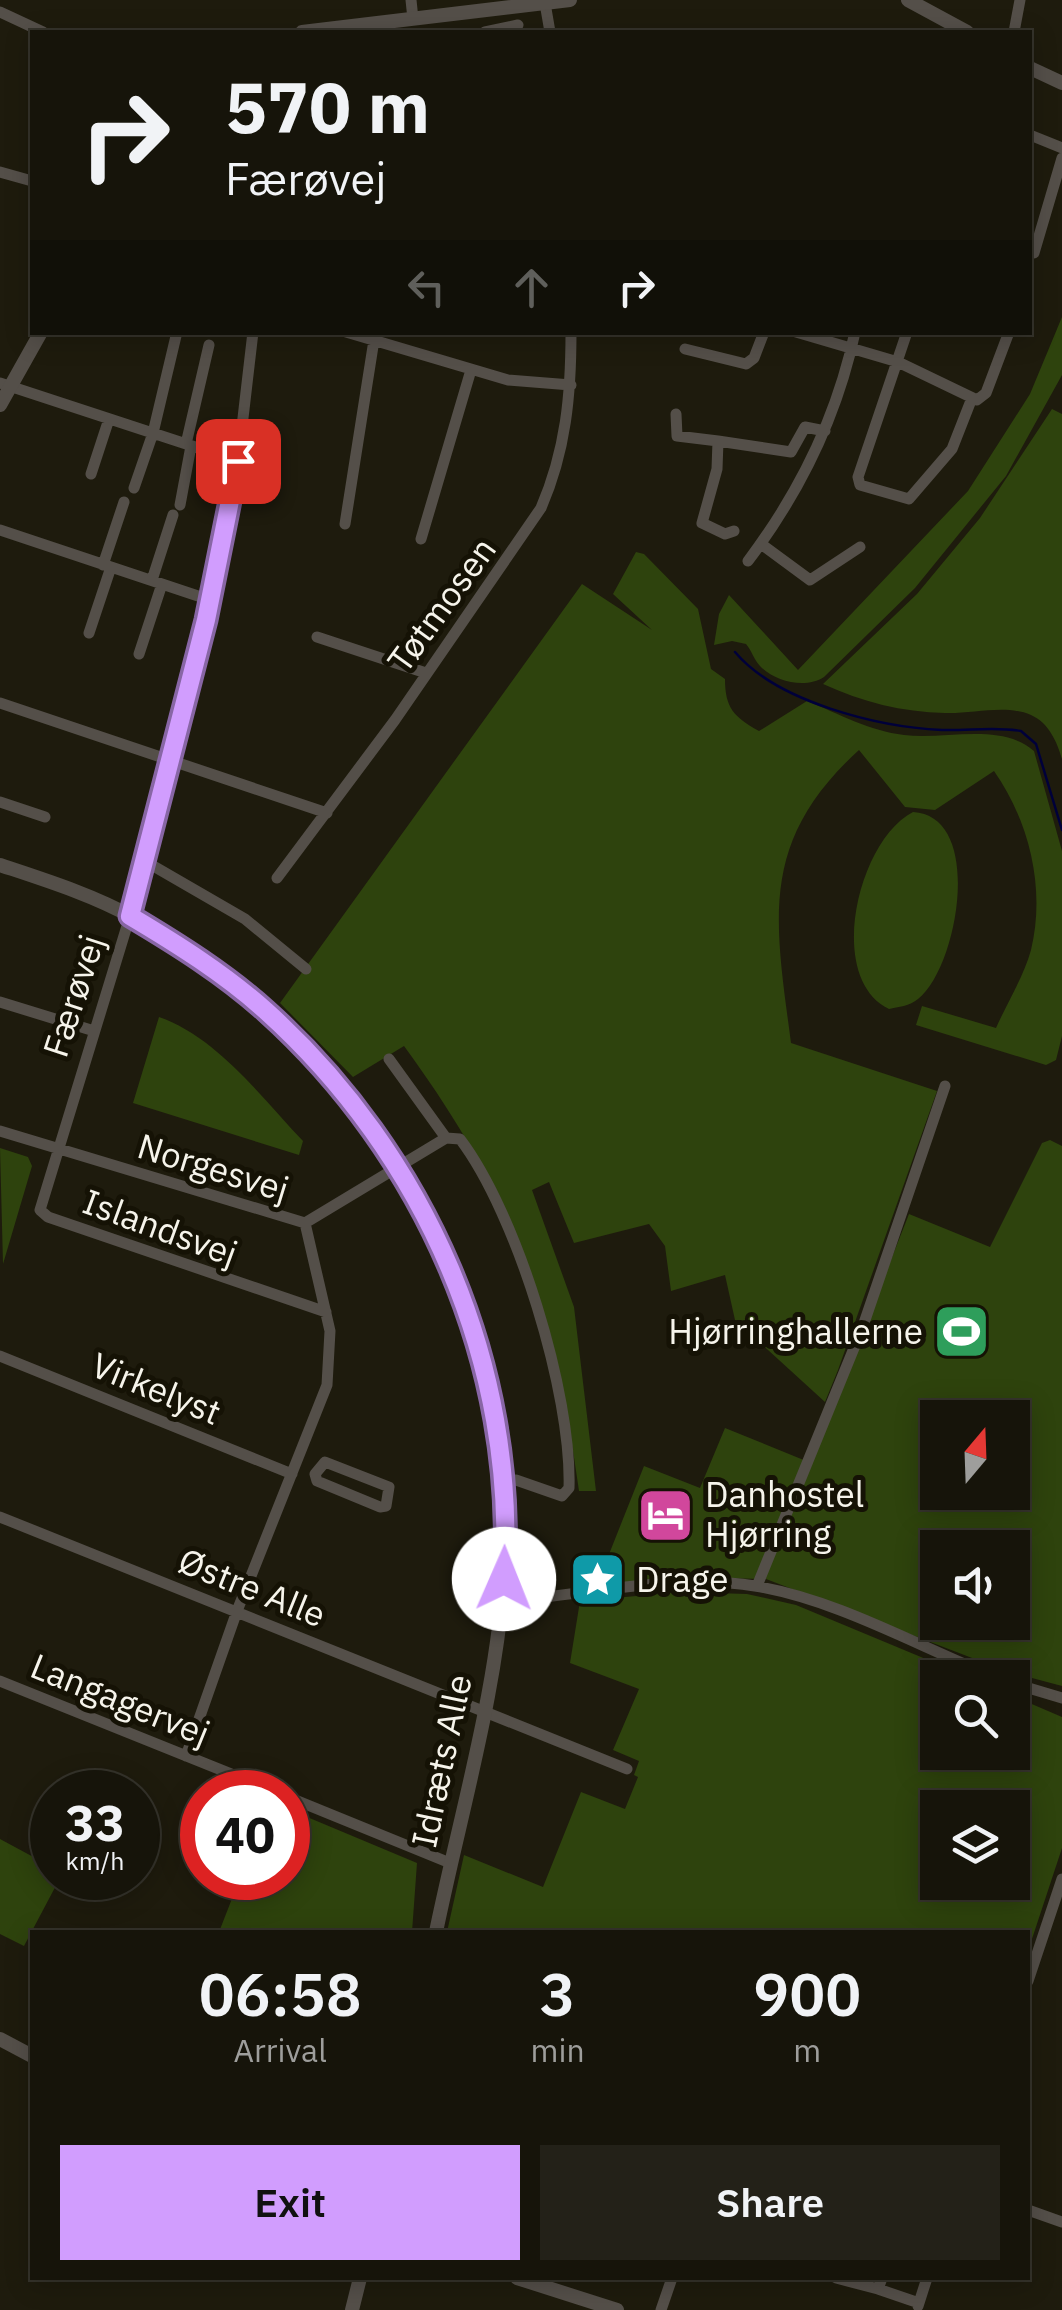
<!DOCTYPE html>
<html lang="en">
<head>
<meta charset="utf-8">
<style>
	body { margin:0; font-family:"IBM Plex Sans",sans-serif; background:#232118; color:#f1f3f6; height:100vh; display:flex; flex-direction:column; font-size:38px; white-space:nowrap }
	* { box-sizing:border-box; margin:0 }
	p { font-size:32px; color:#9e9e9c }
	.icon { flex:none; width:55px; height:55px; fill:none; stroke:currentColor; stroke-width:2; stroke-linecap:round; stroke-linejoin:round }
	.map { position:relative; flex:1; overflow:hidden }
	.side { position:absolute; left:30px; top:1930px; width:1000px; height:350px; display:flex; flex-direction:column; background:#16140a; border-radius:0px; box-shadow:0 5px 25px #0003,0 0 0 2px #35332b }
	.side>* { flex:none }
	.banner { position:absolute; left:30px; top:30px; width:1002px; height:305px; border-radius:0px; box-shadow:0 5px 25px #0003,0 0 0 2px #35332b; background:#16140a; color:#f1f3f6; overflow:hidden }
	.needle { width:65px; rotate:19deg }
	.controls { position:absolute; left:920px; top:1400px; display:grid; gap:20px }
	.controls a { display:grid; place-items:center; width:110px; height:110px; border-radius:0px; background:#16140a; box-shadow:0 5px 25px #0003,0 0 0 2px #35332b; font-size:50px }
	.speed { position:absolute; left:30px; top:1770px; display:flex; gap:20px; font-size:50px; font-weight:700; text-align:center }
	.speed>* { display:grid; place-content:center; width:130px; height:130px; border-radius:50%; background:#16140a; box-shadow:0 5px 25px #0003,0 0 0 2px #35332b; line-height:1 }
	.speed small { font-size:25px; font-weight:400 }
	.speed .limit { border:15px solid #d22; background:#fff; color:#111 }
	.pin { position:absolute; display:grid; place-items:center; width:85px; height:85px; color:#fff; margin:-42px; border-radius:20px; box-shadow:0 5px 15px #0006 }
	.me { position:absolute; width:110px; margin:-55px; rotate:1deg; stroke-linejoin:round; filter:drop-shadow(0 0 8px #0008) }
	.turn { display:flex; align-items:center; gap:35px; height:210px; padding:0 30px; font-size:45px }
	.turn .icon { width:130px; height:130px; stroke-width:2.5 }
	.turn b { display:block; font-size:70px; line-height:85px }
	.lanes { display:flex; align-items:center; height:95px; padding:0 30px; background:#0003; justify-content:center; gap:50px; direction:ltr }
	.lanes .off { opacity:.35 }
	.eta { display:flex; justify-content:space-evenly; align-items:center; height:170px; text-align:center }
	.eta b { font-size:60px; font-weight:600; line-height:70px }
	.action { display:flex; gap:20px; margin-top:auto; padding:20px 30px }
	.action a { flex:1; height:115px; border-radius:0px; background:#d19dfe; color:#111; font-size:40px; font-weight:600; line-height:115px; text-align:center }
	.action a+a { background:#232118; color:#f1f3f6 }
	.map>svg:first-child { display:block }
	.green { fill:#2e430d; fill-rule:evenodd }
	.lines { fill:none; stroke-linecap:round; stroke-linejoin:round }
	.stream { stroke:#00003a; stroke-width:2.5 }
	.minor { stroke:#544f49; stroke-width:11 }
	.tertiary { stroke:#544f49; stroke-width:14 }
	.route-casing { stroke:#8866a5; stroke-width:25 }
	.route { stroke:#d19dfe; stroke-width:18 }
	.labels { text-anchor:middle; stroke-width:10; stroke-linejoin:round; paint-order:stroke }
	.street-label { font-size:35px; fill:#f6f4eb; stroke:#151205 }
	.poi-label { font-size:35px; fill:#f6f4eb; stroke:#151205; text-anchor:start }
</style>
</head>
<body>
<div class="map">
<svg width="1062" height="2310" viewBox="0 0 1062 2310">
	<rect width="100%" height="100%" fill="#1e1b0d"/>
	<path class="green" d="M1062,317v58l-56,101 -91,112 -91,89c-18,12 -49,5 -64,-11 -6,-6 -8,-15 -14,-22l-14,-3 -18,4 5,-31 10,-19 69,75 170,-179 62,-97z
		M1052,409l10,5v345c-5,-17 -13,-36 -31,-44 -25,-11 -59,-1 -86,-2 -43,-1 -83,-11 -122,-29l94,-90 63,-76z
		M636,552l8,2 54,55 13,60 14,10c0,29 9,38 34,52l48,-30c32,13 63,30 97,34 42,5 97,-13 130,16l28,100v185l-6,24 -10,5 -130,-40 6,-19 74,22c11,-25 28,-52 35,-78 15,-62 -2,-129 -37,-179l-59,39 -30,-3 -46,-57c-101,92 -84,170 -68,293l146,48 -99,279 -13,32 -90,-82 -10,-45 -54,16 -6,-45 -16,-22 -75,19 -25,-61 -17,8 42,117 22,184h-17c-25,-182 -66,-296 -175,-445l-51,31 -73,-74 302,-419 70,46 -39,-36z
		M913,812c72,4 45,156 5,187 -8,7 -20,8 -29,10 -64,-31 -31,-169 24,-197z
		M159,1017c58,20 103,81 144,124l-4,14 -166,-52z
		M1050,1140l12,6v540l-56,-15 -240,-92 -91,-2 -79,10 48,-121 56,22 25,-60 86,35 98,-249 81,33 52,-104zM938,1418h74v74h-74zM938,1548h74v74h-74z
		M0,1148l28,9 4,9 -29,98z
		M682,1592l65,2 49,11 173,72 -31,1v74h74l1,-56 49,21v131l-34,103v-19h-581l17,-77 79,32 38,-95 44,17 13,-32 -4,-2 5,-14 -26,-11 26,-61 -69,-26 10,-62zM938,1808h74v74h-74z
		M288,1809l129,54 -5,69h-193l21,-54 13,4 2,-4h33z
		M0,1839l52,28v11h8l-36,68 -24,-12z"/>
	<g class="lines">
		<path class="stream" d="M735,652c42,50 143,75 207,78 26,1 53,-4 79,1l15,13 26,86"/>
		<path class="minor" d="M411,0l2,19
			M545,3l5,29
			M0,12l43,20
			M485,32l33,-7
			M1014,32l6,-32
			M1030,135l32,13
			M0,172l32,9
			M1034,253l28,-95
			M253,332l-15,129 -32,158 -76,297 -90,294 8,7 278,95
			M346,332l162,48 63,5
			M796,332l102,30 79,38 9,-7 23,-61
			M907,332l-49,145 2,8 49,14 43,-50 20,-51
			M685,349l61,15 8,-6 10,-26
			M0,383l238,78
			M676,414l1,22 41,5
			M186,444l23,-99
			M91,474l18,-55
			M134,488l19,-55 23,-97
			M180,505l11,-59
			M345,524l29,-184
			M0,530l210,70
			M734,531l-9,3 -23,-11 15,-54 1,-28 73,11 14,-25 20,4
			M421,539l50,-169
			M761,544l49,36 50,-33
			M748,561c52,-69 89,-144 107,-229
			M103,565l21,-63
			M152,580l21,-65
			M89,633l22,-66
			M317,637l109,36
			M139,654l23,-70
			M0,703l327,110
			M0,802l45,15
			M143,860l102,59 61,50
			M277,878l118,-158 146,-212c25,-58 30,-113 30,-176
			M0,1002l91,28
			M389,1059l57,79
			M0,1131l305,92 141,-85 14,1c57,75 112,255 109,349l-7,8 -46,-16 -13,1
			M0,1356l292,118
			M325,1462l64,25 -3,19 -6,1 -63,-26 -2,-7z
			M0,1517l627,252
			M757,1586l106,-260 82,-240
			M503,1602c77,-7 175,-29 252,-16 84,14 164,61 243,92
			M0,1681l276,111
			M1012,1683l50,15
			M186,1756l51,-145 90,-226 3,-54 -25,-108
			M288,1797l162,66
			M1028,1981l34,-102
			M1028,2210l34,12
			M836,2278l42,11
			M882,2278l-4,11 41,14
			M918,2306l9,-28
			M661,2310l11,-32"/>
		<path class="tertiary" d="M908,0l59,32
			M302,32l268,-32
			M1030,68l32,15
			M0,405l41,-73
			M0,865c45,15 93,30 134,53 227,130 383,376 371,642 -6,126 -44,250 -69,372
			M0,2039l32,17
			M517,2278l100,32
			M352,2310l8,-32"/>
	</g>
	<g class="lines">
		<defs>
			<path id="route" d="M238,461l-32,159 -76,296c47,28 95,58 136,95 159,143 252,354 238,568"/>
		</defs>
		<use href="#route" class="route-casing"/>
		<use href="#route" class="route"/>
	</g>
	<defs>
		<symbol id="stadium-square" viewBox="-11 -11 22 22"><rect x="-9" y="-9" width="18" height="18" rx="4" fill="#2e9e5b" stroke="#151205"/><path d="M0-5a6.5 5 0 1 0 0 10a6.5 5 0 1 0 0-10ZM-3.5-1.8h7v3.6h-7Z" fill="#fff"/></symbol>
		<symbol id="hotel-square" viewBox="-11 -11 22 22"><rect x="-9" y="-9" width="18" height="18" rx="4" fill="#d1479c" stroke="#151205"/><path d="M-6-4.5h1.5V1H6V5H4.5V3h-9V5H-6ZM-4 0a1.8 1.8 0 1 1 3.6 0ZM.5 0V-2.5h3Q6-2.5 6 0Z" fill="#fff"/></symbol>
		<symbol id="sight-square" viewBox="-11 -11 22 22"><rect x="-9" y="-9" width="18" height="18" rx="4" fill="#0f9aa8" stroke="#151205"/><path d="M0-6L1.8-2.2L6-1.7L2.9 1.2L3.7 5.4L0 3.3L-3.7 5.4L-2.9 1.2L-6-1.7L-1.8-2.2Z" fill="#fff"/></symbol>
	</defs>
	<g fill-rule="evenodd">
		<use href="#stadium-square" x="930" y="1300" width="63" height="63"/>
		<use href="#hotel-square" x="634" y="1484" width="63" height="63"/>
		<use href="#sight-square" x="566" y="1548" width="63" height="63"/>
	</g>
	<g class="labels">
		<g class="street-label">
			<text transform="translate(442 605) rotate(-54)" y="12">Tøtmosen</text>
			<text transform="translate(74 996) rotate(-72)" y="12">Færøvej</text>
			<text transform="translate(213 1168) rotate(17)" y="12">Norgesvej</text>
			<text transform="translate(160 1228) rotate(20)" y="12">Islandsvej</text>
			<text transform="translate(156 1389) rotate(22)" y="12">Virkelyst</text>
			<text transform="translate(252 1588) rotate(22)" y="12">Østre Alle</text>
			<text transform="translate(120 1700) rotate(22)" y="12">Langagervej</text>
			<text transform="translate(442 1761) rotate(-78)" y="12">Idræts Alle</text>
		</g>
		<g class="poi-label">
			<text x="923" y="1344" text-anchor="end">Hjørringhallerne</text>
			<text x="705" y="1507">Danhostel<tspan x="705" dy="40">Hjørring</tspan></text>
			<text x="636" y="1592">Drage</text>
		</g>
	</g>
</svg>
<div class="controls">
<a><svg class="needle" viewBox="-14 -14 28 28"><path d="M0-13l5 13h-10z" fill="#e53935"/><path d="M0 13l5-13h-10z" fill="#9e9e9c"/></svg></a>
<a><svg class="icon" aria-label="sound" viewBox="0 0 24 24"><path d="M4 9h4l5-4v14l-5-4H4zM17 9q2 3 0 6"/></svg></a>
<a><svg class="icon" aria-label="search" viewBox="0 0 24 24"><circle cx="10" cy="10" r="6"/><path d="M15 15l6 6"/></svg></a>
<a><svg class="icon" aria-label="layers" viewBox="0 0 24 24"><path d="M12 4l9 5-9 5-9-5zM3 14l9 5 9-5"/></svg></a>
</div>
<div class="speed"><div>33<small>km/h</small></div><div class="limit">40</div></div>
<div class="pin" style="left:238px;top:461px;background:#d93025"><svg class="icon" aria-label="arrive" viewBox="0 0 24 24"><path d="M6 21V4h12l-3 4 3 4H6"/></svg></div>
<svg class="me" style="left:504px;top:1579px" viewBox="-20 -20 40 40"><circle r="19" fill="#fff"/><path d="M0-13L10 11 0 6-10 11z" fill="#d19dfe"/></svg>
<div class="banner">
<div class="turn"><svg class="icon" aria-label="right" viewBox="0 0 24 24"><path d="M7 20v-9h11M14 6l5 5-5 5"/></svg><div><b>570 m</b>Færøvej</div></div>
<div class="lanes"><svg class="icon off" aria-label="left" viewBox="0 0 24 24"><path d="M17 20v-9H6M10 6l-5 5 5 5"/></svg><svg class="icon off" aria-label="ahead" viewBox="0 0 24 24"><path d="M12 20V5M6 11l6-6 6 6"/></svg><svg class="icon" aria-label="right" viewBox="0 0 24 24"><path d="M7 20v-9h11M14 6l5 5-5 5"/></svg></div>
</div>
<section class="side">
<div class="eta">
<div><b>06:58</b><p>Arrival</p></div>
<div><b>3</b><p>min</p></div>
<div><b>900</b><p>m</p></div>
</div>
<div class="action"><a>Exit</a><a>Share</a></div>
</section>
</div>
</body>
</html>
